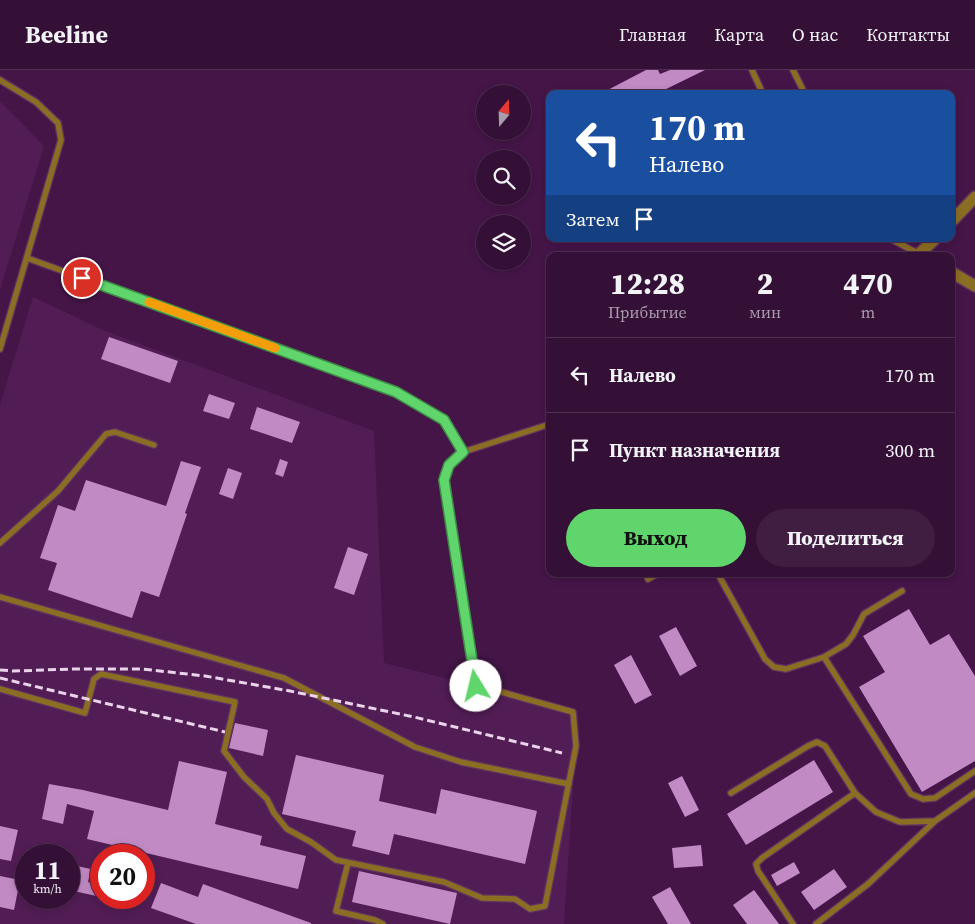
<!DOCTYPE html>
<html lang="ru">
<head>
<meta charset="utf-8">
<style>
	body { margin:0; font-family:"Source Serif 4",serif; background:#3f1e42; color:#f1f3f6; height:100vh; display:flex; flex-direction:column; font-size:19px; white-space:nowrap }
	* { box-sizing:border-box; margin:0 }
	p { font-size:16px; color:#a99dad }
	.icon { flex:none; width:28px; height:28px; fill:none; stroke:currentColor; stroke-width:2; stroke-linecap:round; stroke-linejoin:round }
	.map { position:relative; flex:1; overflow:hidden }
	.side { position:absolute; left:546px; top:182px; width:409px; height:325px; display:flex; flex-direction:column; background:#341036; border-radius:10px; box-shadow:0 2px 8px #0003,0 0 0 1px #4e3051 }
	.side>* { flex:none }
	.banner { position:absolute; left:546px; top:20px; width:409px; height:152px; border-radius:10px; box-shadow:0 2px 8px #0003,0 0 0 1px #4e3051; background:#1a4fa0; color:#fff; overflow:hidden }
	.needle { width:32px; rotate:19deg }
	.fabs { position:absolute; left:476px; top:15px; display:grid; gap:10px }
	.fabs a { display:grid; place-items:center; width:55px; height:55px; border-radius:50%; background:#341036; box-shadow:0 2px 8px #0003,0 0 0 1px #4e3051; font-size:25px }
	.speed { position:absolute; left:15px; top:774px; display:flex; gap:10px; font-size:25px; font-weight:700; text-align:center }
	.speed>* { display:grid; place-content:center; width:65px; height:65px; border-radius:50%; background:#341036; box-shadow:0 2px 8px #0003,0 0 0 1px #4e3051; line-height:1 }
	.speed small { font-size:12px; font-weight:400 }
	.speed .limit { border:8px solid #d22; background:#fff; color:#111 }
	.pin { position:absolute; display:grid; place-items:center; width:42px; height:42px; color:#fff; margin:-21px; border:2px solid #fff; border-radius:50%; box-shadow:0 1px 5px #0007 }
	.me { position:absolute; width:55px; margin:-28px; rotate:351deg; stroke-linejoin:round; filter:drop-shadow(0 0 4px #0008) }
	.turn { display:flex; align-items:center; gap:18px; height:105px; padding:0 20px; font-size:22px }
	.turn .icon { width:65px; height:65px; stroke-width:2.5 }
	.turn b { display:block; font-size:35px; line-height:42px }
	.then { display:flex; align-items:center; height:48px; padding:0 20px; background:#0003; gap:10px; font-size:19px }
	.eta { display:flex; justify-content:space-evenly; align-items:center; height:85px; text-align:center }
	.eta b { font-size:30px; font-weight:800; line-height:35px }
	.button { display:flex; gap:10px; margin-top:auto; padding:10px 20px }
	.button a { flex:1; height:58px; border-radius:30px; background:#5fd56b; color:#111; font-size:20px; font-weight:800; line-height:58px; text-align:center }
	.button a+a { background:#3f1e42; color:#f1f3f6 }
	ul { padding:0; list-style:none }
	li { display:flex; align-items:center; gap:15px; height:75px; padding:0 20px; border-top:1px solid #4e3051 }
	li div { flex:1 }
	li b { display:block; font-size:19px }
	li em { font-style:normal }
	header { display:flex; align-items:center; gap:30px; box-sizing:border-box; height:70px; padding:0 25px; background:#341036; border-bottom:1px solid #4e3051 }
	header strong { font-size:24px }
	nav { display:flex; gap:28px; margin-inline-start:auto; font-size:18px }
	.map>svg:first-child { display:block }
	.built { fill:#521d55; fill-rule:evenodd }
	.building { fill:#c28ac4 }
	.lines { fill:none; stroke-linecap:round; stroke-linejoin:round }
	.service-casing { stroke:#5f3361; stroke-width:8 }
	.minor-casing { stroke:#5f3361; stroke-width:14 }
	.service { stroke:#8c6d24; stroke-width:5.5 }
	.minor { stroke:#8c6d24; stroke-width:11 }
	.rail { stroke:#e9d4e9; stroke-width:3; stroke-dasharray:8 4; stroke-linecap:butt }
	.route-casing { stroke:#3e8a46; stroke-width:12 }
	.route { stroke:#5fd56b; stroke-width:9 }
	.slow { stroke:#f59e0b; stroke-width:9 }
</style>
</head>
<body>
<header>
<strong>Beeline</strong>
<nav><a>Главная</a><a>Карта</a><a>О нас</a><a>Контакты</a></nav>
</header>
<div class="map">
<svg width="975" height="854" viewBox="0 0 975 854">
	<rect width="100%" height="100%" fill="#451548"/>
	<path class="built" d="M0,31l44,45 -44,144z
		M33,227l72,34 269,100 10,232 194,48 -14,213h-564v-519zM26,785h43v43h-43zM101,785h43v43h-43z"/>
	<path class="building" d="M646,0h12l2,4 10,-4h35l-49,24h-56z
		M109,267l69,24 -8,22 -69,-24z
		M209,324l26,9 -6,16 -26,-8z
		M257,337l43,15 -8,21 -42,-14z
		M280,389l8,3 -5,15 -8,-3z
		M181,391l20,6 -16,46 2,1 -28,83 -18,-6 -9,27 -84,-28 9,-27 -17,-5 18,-53 17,6 11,-31 80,26z
		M228,398l14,5 -9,26 -14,-5z
		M348,477l20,7 -14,41 -20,-7z
		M909,539l21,36 19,-11 26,42v85l-53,31 -63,-105 26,-15 -22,-36z
		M676,557l21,39 -17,10 -21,-40z
		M631,585l21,40 -17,9 -21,-39z
		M235,653l33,7 -5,26 -34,-8z
		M296,685l88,20 -5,26 57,13 5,-25 96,22 -12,53 -131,-30 -5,21 -37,-9 4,-15 -74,-17z
		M814,690l19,32 -87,53 -19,-31z
		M179,691l48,11 -12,52 47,12 -2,9 46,11 -8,33 -211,-50 7,-28 -27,-7 -4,20 -21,-5 7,-35 34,6 85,20z
		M682,706l17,34 -14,7 -17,-34z
		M0,756l18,4 -7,31 -11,-2z
		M701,775l2,21 -29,2 -2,-20z
		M794,792l6,11 -23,13 -6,-11z
		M72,795l19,4 -3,13 13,2v13l-32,-7v-9z
		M834,799l13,18 -33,23 -13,-18z
		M359,801l98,22 -7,31 -98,-22z
		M0,806l20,4 -6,30 -14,-3z
		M161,813l37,14 5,-13 108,39v1h-115l-45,-16z
		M670,817l21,37h-23l-16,-27z
		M754,820l25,34h-32l-14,-19z"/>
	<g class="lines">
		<defs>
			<path id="service" d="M752,0l11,24
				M793,0l12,24
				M0,10l36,22 22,21 3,17 -61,209
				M891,169l28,15
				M27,188l370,134 47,28 19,32
				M0,473l58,-52 48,-57 9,-2 39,13
				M718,504l47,85 9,8 12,2 38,-12
				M648,509l9,-5
				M902,521l-38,23 -11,21 -7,9 -22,13 87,137 12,5 12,-1 40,-27
				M0,527l284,81 131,69 46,15 108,22
				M0,619l85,24 9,-34 7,-5 134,28 -11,49 20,26 23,22 7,14 13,16 24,13 25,18 108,22 38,16 33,1 15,10 15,-3 31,-160 -3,-34 -97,-27 -32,-205 5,-15 14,-13 87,-28
				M731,723l77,-47 9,-4 8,4 30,47
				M348,793l-12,48 39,9 8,4
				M793,854l-35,-53 -2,-7 6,-6 93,-65 21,19 24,10 35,-1
				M816,854l52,-40 67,-63 40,-28"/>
			<path id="minor" d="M951,152l24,-25
				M923,186l-4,-2 16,-15
				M951,202l24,14"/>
		</defs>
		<use href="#service" class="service-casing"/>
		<use href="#minor" class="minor-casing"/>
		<use href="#service" class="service"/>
		<use href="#minor" class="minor"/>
		<path class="rail" d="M0,600l13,1 61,-2h68l63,7 85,15 124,26 148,36
			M0,608l225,54"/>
	</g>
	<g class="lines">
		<defs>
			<path id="route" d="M82,208l314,114 48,28 19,32 -14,13 -5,15 32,206"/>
		</defs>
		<use href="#route" class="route-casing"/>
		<use href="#route" class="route"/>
		<path class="slow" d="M149,232l126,46"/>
	</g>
</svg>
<div class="fabs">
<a><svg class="needle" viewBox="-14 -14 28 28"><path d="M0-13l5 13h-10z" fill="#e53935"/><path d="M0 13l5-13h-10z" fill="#a99dad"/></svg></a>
<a><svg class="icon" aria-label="search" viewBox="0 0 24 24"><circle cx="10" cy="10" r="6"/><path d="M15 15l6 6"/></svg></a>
<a><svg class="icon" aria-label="layers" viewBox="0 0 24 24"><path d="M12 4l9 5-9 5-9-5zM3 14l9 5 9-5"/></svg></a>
</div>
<div class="speed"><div>11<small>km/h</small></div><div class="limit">20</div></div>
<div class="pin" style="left:82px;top:208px;background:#d93025"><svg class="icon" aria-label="arrive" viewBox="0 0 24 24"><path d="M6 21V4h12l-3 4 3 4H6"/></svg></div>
<svg class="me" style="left:476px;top:616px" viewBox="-20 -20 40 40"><circle r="19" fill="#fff"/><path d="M0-13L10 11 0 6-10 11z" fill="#5fd56b"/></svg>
<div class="banner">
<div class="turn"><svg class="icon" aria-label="left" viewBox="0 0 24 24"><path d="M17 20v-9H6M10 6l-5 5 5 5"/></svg><div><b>170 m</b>Налево</div></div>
<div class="then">Затем<svg class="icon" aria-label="arrive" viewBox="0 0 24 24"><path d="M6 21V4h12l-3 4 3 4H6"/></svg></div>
</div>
<section class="side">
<div class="eta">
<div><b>12:28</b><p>Прибытие</p></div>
<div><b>2</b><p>мин</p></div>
<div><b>470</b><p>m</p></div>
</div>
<ul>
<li><svg class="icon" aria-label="left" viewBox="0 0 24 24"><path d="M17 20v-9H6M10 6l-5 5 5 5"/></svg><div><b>Налево</b></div><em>170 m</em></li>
<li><svg class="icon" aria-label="arrive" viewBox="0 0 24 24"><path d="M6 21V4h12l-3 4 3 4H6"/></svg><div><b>Пункт назначения</b></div><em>300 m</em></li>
</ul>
<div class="button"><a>Выход</a><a>Поделиться</a></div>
</section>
</div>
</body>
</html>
